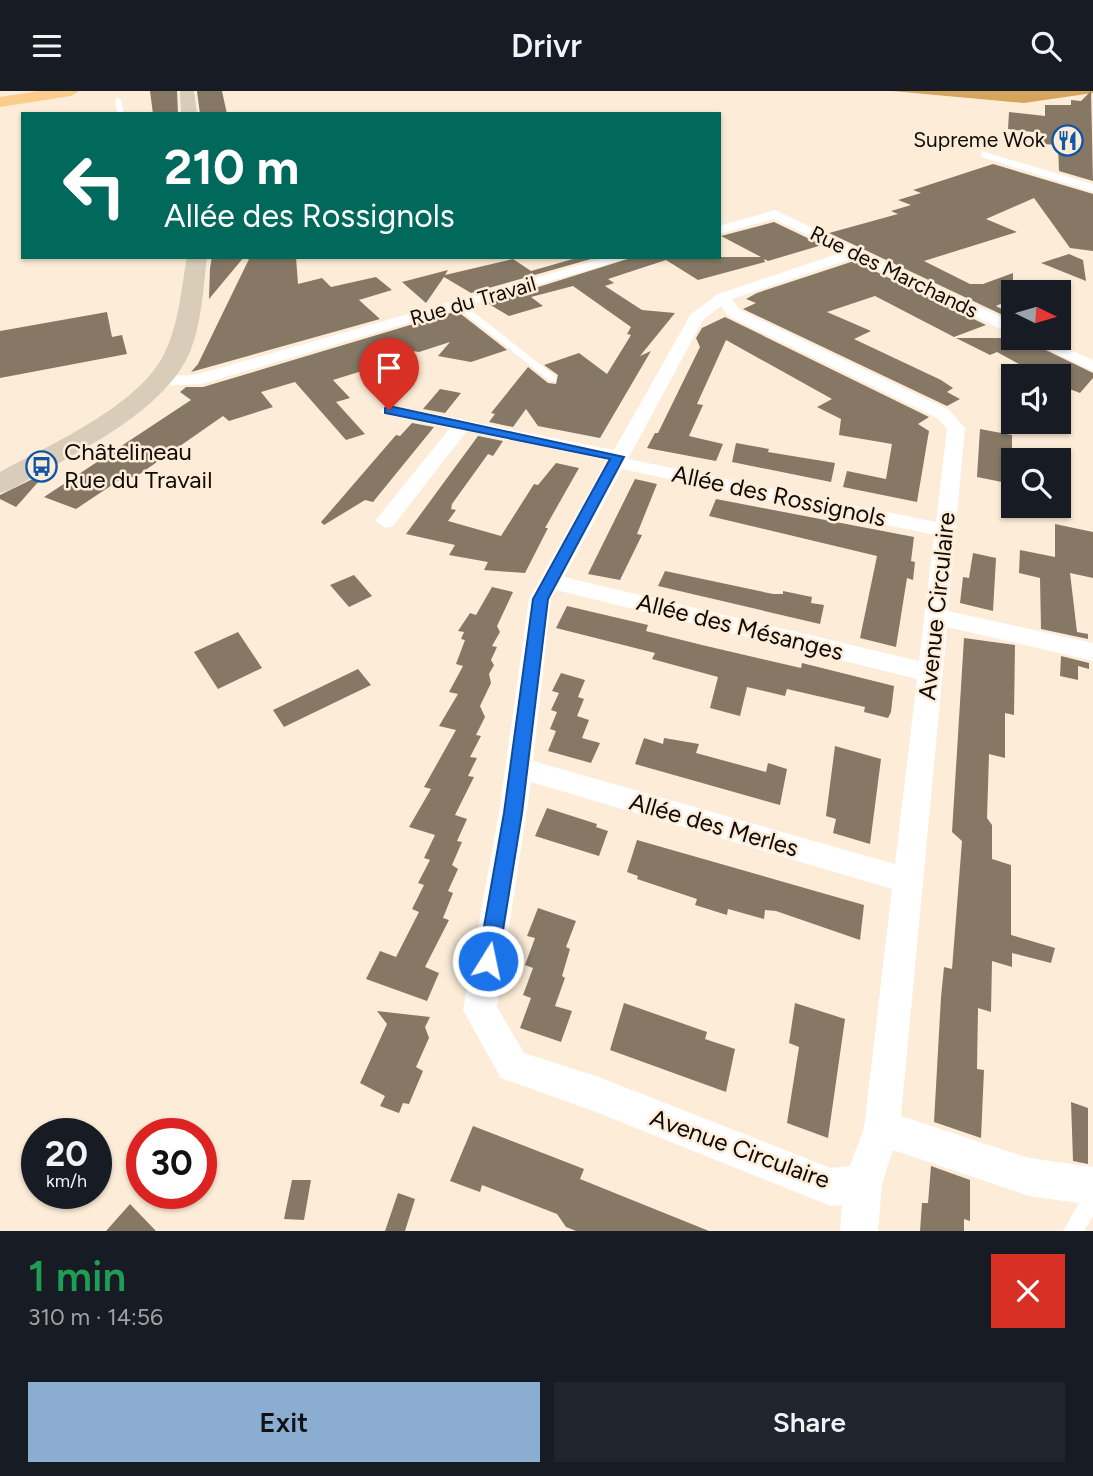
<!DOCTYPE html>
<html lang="en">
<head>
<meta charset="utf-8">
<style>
	body { margin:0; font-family:Figtree,sans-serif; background:#20242c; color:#f1f3f6; height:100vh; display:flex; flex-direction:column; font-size:26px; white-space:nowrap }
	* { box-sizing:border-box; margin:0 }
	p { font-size:23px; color:#9ea1a6 }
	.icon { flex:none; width:38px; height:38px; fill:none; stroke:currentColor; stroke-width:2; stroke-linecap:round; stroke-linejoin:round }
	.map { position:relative; height:1140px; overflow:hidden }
	.drawer { display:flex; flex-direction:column; background:#171b24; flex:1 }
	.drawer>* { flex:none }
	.top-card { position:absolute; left:21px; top:21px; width:700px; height:147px; border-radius:0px; box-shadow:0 2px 5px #0004; background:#00695c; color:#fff; overflow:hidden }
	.needle { width:46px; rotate:95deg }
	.fabs { position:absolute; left:1001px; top:189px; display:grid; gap:14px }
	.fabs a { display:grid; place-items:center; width:70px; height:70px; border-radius:0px; background:#171b24; box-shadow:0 2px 5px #0004; font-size:35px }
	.speed { position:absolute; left:21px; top:1027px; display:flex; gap:14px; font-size:35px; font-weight:700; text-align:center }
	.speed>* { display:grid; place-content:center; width:91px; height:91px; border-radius:50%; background:#171b24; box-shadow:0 2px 5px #0004; line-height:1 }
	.speed small { font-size:18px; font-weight:400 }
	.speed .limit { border:10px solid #d22; background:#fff; color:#111 }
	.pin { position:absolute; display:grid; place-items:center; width:60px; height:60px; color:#fff; margin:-72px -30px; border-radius:50% 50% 50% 0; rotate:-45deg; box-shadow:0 0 7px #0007 }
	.pin .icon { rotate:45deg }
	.me { position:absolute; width:77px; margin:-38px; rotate:10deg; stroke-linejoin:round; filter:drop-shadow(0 0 5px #0008) }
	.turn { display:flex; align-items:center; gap:24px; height:147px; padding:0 28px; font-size:32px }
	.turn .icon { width:91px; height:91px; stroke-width:2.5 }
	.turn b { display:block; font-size:49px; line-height:60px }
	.round { display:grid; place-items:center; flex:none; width:74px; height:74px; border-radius:0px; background:#20242c }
	.headline { display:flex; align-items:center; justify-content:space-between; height:119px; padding:0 28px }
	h1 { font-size:42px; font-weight:600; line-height:52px; color:#1e9e55 }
	.action { display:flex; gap:14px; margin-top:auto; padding:14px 28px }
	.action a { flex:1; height:80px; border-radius:0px; background:#8badd2; color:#111; font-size:28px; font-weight:600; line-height:80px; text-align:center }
	.action a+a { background:#20242c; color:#f1f3f6 }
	header { display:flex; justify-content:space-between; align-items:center; height:91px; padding:0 28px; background:#171b24; font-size:32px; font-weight:600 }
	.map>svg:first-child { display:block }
	.forest { fill:#d6a55d }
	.building { fill:#867865 }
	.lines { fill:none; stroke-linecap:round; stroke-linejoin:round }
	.service { fill:#fff; fill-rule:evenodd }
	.minor { fill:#fff; fill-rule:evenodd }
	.secondary { fill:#d9cdba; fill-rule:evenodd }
	.motorway { fill:#fbcc8b; fill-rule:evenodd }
	.route { fill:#1a73e8; stroke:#114b97; stroke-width:2 }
	.labels { text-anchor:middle; stroke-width:5; stroke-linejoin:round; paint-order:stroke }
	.far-poi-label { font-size:21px; fill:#0f0a05; stroke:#fdedd8; text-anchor:end }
	.far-street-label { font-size:21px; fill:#0f0a05; stroke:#fdedd8 }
	.poi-label { font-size:24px; fill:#0f0a05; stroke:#fdedd8; text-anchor:start }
	.street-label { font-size:24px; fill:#0f0a05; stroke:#fdedd8 }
</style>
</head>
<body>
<header><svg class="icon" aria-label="menu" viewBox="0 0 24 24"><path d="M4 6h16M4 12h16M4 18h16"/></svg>Drivr<svg class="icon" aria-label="search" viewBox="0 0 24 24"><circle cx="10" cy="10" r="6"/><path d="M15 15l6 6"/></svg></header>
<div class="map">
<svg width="1093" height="1140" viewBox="0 0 1093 1140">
	<rect width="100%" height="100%" fill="#fdedd8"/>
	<path class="forest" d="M892,0h201v2l-69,10z"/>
	<path class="building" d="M150,0h27l1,23h-25z
		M197,0h25l5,23h-27z
		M1091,0l2,90 -34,-10 -1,-26 -15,-1 -1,-11 -34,-4 1,-17 36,4v-11h26v-5l10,1z
		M993,73l100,30v57l-23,-3 -36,-50 -48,21 31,13 -93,29 46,23h13l30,-11v25l-17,8 17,9 -6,2 -178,-84 69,-19 -7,-3 20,-6 -13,-5 23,-7 -8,-3z
		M774,131l48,23 -54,16 -4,-2 1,3 -67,18 -32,-20 -58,19 6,4 -9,3 37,24 33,3 -35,43 11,-5 -51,87 -62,-12 -12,-17 -13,18 -24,-5 6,-8 -4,-1 37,-46 20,16 8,1 2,-9 -14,-10 35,-12 28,21 24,-39 -4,-1 4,-7 -58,-41 -42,11 12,9 -34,10 -22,-13 147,-46h127l-40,-21z
		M1069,163l14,6 3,21 -45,-18z
		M212,166h32l-35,42 1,-31z
		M250,166h46l2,27 24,-6 9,9 45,-10 16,13 -33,10 21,19 -189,53 7,-8z
		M580,166h18l-127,36 -27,-16 -18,26 -24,-21 46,-12 -3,5 68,-16 18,12z
		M854,170l132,64 -32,12 -79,-41 -48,16 44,19 -17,8 87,41 12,8 -6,4 13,7 -13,7 -204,-97 13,-6 -10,-4 11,-6z
		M457,220l50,39 -36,12 -33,-6 12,-14 -31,10 -37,-6 -4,20 -45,14 17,18 -14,4 29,32 -19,6 -51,-58 -34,10 12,15 -44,14 -6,-5 -89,62 -7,-3 -51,34 -32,-12 147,-97 -11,-8 6,-5h17z
		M107,221l5,25 10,-2 5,19 -127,24v-47z
		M725,226l204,100 -11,7 11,7 -12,71 -74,-15 4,-16 39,8 6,-35 -53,-9 2,-16 -24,-12 15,-8 -106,-59 -29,64 6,1 -14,31 34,8 -7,17 -69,-13 8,-15h3l42,-86 -4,-9 6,-10z
		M956,247h65l72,35v5l-13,15 -21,-8v-9h-17l-16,-5 2,-2 -31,-17 -7,3z
		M440,298l21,4 -16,20 -22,-4z
		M412,332l22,4 -61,75 -8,-2 -41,25 -3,-3 75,-87 4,1z
		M980,338l32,6v49l-35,-7z
		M478,345l25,5 -10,15 -5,-2 -36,50 -1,5 5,1 -8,11 53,15 33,-52 4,1 18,-22 23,5 -34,60h3l-23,45 -41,-3 4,-8 -39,-7 6,-10 -49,-11z
		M736,352l33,6 -1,3 67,11 -4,19 -99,-20z
		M47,381l-31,35 -16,-8v-4z
		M635,388l22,5 -20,50 5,1 -22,45 -32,-6z
		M716,408l198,38 -3,24 4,1 -2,18 -6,-2 -11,69 -36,-9 17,-82 -168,-40z
		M1055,433l38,8v46l-23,-5 7,59 11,2v5l-47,-10 -1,-51 -21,-5 1,-23 35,7z
		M973,462l23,5 -3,53 -33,-8 3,-26 6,1z
		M665,480l108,23h10v-3l29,6 -1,6 13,2 -4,19 -162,-38z
		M354,484l18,21 -23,11 -19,-22z
		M492,496l21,5 -16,34 3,6 -8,14 5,1 -6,13 3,5 -5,9 2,9 -11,23 5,11 -9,18 5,1 -11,21 7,1 -9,18 6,1 -19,38 12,4 -10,22 5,1 -10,23 6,4 -10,22 5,2 -10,25 6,2 -24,47 14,6 -12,28 -61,-22 14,-28 16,6 23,-45 -7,-3 12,-24 -6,-2 12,-23 -6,-2 11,-23 -26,-8 22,-38 -7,-2 32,-57 -17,-4 19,-32 -9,-2 14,-26 -7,-2 9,-24 -4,-1 3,-7 -6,-1 12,-18 6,2z
		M567,515l81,19 -2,6 56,14 99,23 1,-5 92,23 -3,26 -3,6 -24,-6 1,-5 -78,-18 -2,7 -38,-9 -7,29 -30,-8 8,-31 -66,-18 3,-6 -99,-25z
		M238,541l24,36 -44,21 -24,-37z
		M964,547l51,7 -1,70 -9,-2v45l-16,-4 -2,64 5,7v34l19,6v70l44,13 -4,15 -39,-10v14l-20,-6 -1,51 -13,-4 -1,61 7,1 -3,68 -47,-16 7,-125 3,-30 8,2 10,-128 -10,-9z
		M1061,565l28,7v6l-11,-3v14l-18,-4z
		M358,578l13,16 -87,42 -11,-17z
		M561,582l24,7 -7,17 6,2 -7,17 12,4 -7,18 18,5 -9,20 -43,-12 8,-20 -6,-2 7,-17 -6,-2 8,-17 -7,-2z
		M644,647l19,6 1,-6 35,6 -3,9 70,19 2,-9 19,6 -7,36 -145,-41z
		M835,655l46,13 -11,85 -37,-11 3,-14 -10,-3z
		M547,717l50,16 -1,3 12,4 -9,25 -64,-20z
		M637,749l227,65 -4,35 -84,-29 -11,-1 -1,9 -36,-10 -1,6 -32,-10 2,-6 -60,-20 1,-3 -11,-4z
		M538,817l38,13 -10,26 4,2 -8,27 3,2 -10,28 17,5 -11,31 -41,-14 11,-30 -8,-3 10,-27 -8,-3 10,-27 -8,-2z
		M624,912l83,29 -2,7 30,10 -9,43 -116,-42z
		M795,912l50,16 -17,119 -41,-15 12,-76 -10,-4z
		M377,920l53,6 -5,10 4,11 -13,29 7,4 -14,33 -6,-1 -4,10 -19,-7 5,-10 -25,-13 27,-59z
		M1071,1011l17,6v56l-15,-3z
		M473,1035l111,43 -4,10 129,52h-133l-10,-4 -9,-13 -75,-29 -2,7 -30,-11z
		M931,1075l39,14v41l-6,-2v12h-44l2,-28h6z
		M292,1089h19l-7,40 -20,-1z
		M398,1102l17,6 -10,32h-20z
		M130,1113l26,27h-50z"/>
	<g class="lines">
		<path class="service" d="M118,7l3,2 3,14h-6l-3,-14z
			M456,212h6l94,74v4h-6l-94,-74z
			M1093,1098v27l-9,15h-21l23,-40z"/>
		<path class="minor" d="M981,60l112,33v8l-112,-35z
			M775,119l238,113v11l-6,-2 -153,-74 -122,41 8,11 209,100 16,18 -17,183 145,32v18l-146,-34 -46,489 128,42 64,9v38l-64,-9 -136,-46 -11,34 -4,47h-38l2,-26 -11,1 -235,-94 -95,-34 -38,-68 36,-197 30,-214 78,-139 -140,-29 -74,95 -7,2 -11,-7 75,-93 -67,-14 -3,-4 9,-5 225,45 77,-136 27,-20 125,-42 -69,-33 -55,15v-8zM721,215l7,10 209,102 10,11 -11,93 -308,-63 75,-139zM622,378l312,66 -15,126 -355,-84zM556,499l361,89 -22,185 -362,-103 18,-162zM531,691l361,107 -28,239 -14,38 -19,2 -235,-92 -72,-23 -27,-46z
			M608,166h24l-430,127 -44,2 -9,-5 9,-5 37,-1z
			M1023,247h21l49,22v11z"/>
		<path class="secondary" d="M180,0h14l3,23h-16z
			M187,166h20c-4,32 -5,65 -17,95 -27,63 -123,105 -180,138l-10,3v-21c49,-27 141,-67 165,-120 14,-29 16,-63 22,-95z"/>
		<path class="motorway" d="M39,0h40l-8,5 -71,11v-10z"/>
	</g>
	<path class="route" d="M389,315l235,51 -76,142 -26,214 -24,148 -3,7 -7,3 -7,-3 -3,-7 26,-148 29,-214 77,-140 -225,-46v-5z"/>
	<defs>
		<symbol id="restaurant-ring" viewBox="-11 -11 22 22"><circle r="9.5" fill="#fdedd8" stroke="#0f57a6" stroke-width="1.5"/><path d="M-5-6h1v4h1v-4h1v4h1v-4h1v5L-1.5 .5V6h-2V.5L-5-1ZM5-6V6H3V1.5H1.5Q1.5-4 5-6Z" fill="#0f57a6"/></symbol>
		<symbol id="bus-ring" viewBox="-11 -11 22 22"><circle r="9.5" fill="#fdedd8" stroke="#0f57a6" stroke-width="1.5"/><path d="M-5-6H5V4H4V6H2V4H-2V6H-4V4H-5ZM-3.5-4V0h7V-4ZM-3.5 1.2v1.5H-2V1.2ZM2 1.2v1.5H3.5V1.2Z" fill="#0f57a6"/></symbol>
	</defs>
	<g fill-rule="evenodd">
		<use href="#restaurant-ring" x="1050" y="32" width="35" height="35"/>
		<use href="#bus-ring" x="24" y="358" width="35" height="35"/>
	</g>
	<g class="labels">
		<g class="far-poi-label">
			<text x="1045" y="56">Supreme Wok</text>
		</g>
		<g class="far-street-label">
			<text transform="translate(894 181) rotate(26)" y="7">Rue des Marchands</text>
			<text transform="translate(473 210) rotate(-16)" y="7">Rue du Travail</text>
		</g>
		<g class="poi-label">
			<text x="64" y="369">Châtelineau<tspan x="64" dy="28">Rue du Travail</tspan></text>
		</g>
		<g class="street-label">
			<text transform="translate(779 405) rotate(12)" y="8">Allée des Rossignols</text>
			<text transform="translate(937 515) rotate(-84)" y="8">Avenue Circulaire</text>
			<text transform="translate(740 536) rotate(14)" y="8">Allée des Mésanges</text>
			<text transform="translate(714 734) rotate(16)" y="8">Allée des Merles</text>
			<text transform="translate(740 1058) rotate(20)" y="8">Avenue Circulaire</text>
		</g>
	</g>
</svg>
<div class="fabs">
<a><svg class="needle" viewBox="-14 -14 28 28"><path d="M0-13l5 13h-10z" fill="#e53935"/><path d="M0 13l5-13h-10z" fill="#9ea1a6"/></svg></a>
<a><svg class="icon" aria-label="sound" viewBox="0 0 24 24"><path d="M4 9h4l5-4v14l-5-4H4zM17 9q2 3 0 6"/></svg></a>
<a><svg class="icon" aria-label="search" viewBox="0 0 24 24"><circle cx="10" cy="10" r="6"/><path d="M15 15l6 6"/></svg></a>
</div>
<div class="speed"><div>20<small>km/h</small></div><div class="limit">30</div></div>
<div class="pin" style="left:389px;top:319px;background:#d93025"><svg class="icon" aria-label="arrive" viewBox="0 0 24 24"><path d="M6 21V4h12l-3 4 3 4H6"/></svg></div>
<svg class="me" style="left:488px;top:870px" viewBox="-20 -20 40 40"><circle r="17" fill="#1a73e8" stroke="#fff" stroke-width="3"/><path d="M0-11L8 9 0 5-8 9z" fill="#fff"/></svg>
<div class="top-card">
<div class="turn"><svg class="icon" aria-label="left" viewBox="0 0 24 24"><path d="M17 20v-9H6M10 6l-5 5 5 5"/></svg><div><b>210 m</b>Allée des Rossignols</div></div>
</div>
</div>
<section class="drawer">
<div class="headline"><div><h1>1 min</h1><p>310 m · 14:56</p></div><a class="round" style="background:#d93025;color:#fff"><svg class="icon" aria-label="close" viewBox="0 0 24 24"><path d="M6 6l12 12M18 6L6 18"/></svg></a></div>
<div class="action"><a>Exit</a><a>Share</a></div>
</section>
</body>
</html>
